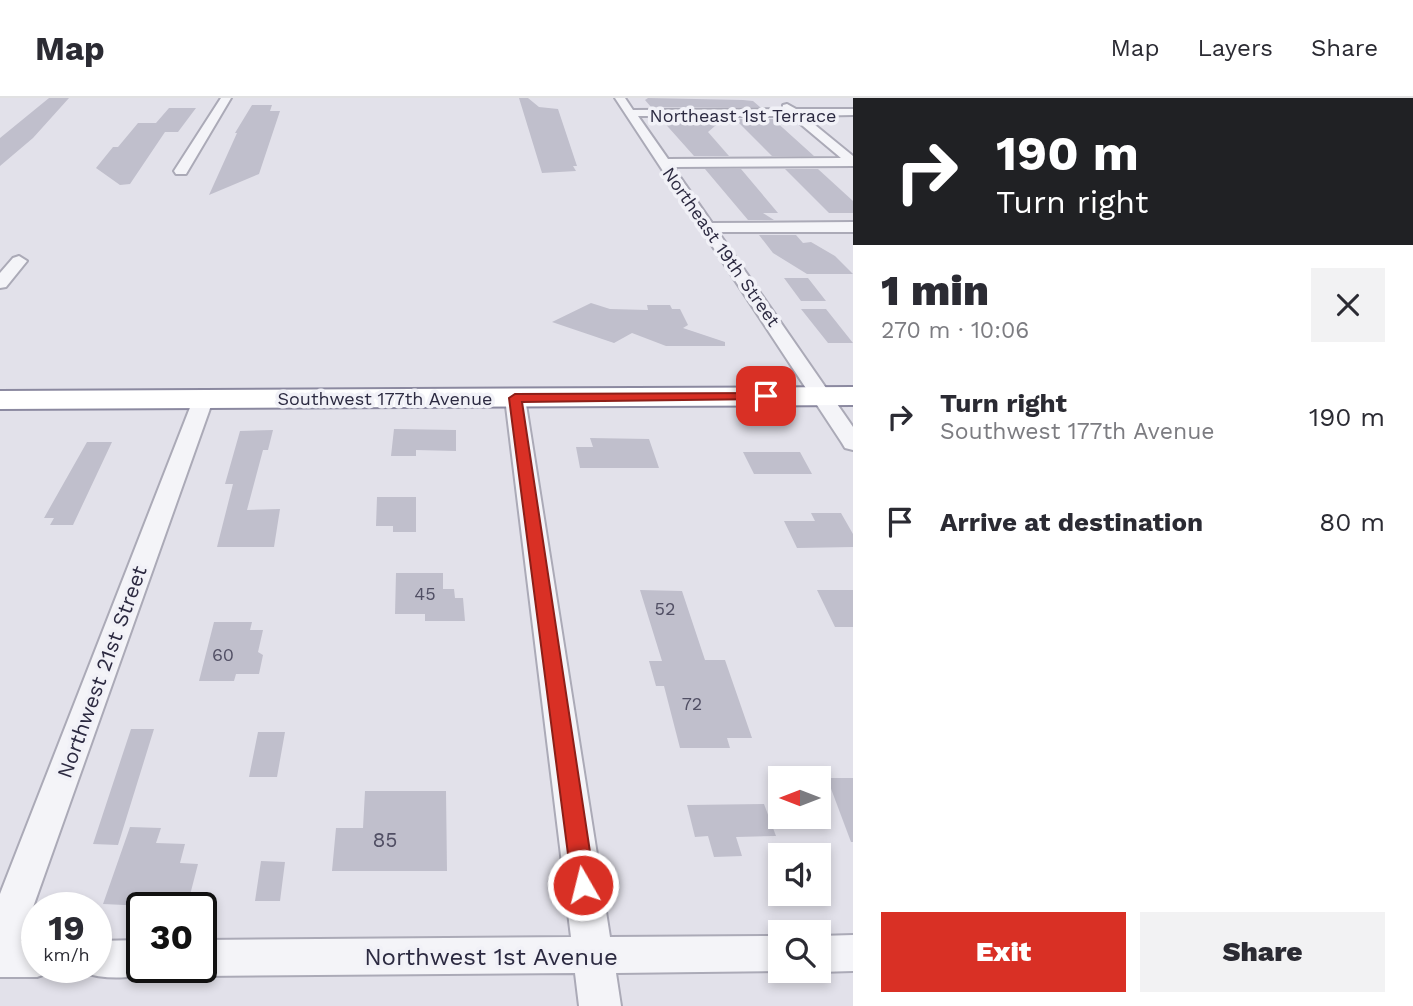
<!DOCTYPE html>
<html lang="en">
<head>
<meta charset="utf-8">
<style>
	body { margin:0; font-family:"Work Sans",sans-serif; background:#f2f2f3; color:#2b2b33; height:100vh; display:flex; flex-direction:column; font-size:26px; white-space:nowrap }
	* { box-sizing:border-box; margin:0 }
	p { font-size:23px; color:#7c7c81 }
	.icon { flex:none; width:38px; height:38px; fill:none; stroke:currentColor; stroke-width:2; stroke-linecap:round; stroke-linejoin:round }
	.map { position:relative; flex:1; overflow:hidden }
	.panel { display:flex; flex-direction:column; background:#fff; width:560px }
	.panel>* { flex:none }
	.guide { background:#202124; color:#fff; overflow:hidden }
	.needle { width:46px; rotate:270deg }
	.buttons { position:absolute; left:768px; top:668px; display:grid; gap:14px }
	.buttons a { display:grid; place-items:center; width:63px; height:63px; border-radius:0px; background:#fff; box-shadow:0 4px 10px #0003; font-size:35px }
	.speed { position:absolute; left:21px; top:794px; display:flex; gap:14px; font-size:35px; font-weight:700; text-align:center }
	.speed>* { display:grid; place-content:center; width:91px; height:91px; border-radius:50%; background:#fff; box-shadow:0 4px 10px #0003; line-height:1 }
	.speed small { font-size:18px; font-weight:400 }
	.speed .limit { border:4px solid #111; border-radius:10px; background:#fff; color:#111 }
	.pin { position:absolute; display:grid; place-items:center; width:60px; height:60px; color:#fff; margin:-30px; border-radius:14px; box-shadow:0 4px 10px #0006 }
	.me { position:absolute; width:77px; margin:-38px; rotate:352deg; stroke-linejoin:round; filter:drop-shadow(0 0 5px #0008) }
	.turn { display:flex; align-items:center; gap:24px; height:147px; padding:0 28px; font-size:32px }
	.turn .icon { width:91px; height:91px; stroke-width:2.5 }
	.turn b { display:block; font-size:49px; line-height:60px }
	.round { display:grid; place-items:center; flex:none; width:74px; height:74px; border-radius:0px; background:#f2f2f3 }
	.head { display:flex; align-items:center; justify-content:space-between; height:119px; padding:0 28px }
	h1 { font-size:42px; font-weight:800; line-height:52px }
	.primary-button { display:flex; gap:14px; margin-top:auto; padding:14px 28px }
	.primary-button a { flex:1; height:80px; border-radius:0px; background:#d93025; color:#fff; font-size:28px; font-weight:800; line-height:80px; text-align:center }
	.primary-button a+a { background:#f2f2f3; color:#2b2b33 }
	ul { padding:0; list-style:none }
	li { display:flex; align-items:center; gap:21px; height:105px; padding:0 28px }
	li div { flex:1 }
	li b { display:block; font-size:26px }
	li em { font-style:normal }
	header { display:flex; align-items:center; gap:42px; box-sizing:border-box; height:98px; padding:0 35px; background:#fff; border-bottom:2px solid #e1e1e2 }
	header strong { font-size:33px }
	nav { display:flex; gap:38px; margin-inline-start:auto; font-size:24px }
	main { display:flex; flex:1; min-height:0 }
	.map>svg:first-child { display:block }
	.building { fill:#c0bfcc }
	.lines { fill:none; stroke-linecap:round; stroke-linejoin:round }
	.street-casing { stroke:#abaab7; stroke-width:4 }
	.highway-casing { stroke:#8b89a0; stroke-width:4 }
	.street { fill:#f4f4f8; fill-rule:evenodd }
	.highway { fill:#fff; fill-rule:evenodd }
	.route { fill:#d93025; stroke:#8d1f18; stroke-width:2 }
	.labels { text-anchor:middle; stroke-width:7; stroke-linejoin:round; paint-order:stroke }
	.far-street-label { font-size:18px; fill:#2c2a41; stroke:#f1f1f7 }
	.number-label { font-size:18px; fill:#514f64 }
	.street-label { font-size:21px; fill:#2c2a41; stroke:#f1f1f7 }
	.near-number-label { font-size:21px; fill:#514f64 }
	.near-street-label { font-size:24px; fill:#2c2a41; stroke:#f1f1f7 }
</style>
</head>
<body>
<header>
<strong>Map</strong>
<nav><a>Map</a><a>Layers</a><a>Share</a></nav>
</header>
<main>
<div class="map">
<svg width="853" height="908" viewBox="0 0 853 908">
	<rect width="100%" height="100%" fill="#e2e1ea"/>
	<path class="building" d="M49,0h20l-36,40 -33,28v-28z
		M519,0h9l11,9 19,2 19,57h-4l3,5 -34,2z
		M648,0l95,2 10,1 7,6h-109l-6,-7z
		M252,7h20l-2,6h10l-21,63 -50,21 28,-62h-2z
		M169,10h27l-18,24h-13l-35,52 -10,1 -24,-17 17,-21h5l20,-24h18z
		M661,21h62l-15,13 21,24h-35z
		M735,21h38l41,37h-42z
		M705,71h36l37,44h-15l11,7h-26z
		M785,71h33l35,32v12h-24z
		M759,137h37l7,8 8,-1 24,14 18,18h-46l-34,-21z
		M784,180h24l18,23h-25z
		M591,205l19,6 38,1 -1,-5h23l2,4h8l8,16 -5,3 42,14v4h-59l-34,-13 -18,10 -62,-21z
		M801,211h25l27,34h-25z
		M394,331l62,1v21l-40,-1v6h-25z
		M273,332l-5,20h-5l-16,60 33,-1 -6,38h-57l16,-63h-8l15,-53z
		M590,340l59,1 10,29h-79l-4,-21h17z
		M87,344h25l-39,83h-23l4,-7h-10z
		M743,354h57l12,22h-58z
		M377,399h39v35h-23v-6h-17z
		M811,415h30l12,21v13l-56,1 -13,-27h31z
		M396,475h47v16h11l1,9h8l2,23h-40v-7h-30z
		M640,492l42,1 23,69h20l27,78h-25l3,10h-50l-16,-62h-8l-7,-25h13z
		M817,492h36v37h-18z
		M214,524h38l-2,8h13l-5,22 5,3 -4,19h-23l-2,7h-35z
		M131,631h23l-36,116 -25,-1z
		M258,634h27l-8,45h-28z
		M827,680h26v64h-2z
		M365,693h81l1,80h-115l4,-43h27z
		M764,706l12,32 -40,1 6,19 -28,1 -6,-21 -13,1 -8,-32z
		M130,729l31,1 -5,15 29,1 -5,19 18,1 -8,31 -40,-1 -4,12 -43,-2z
		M261,763l24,1 -5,39h-25z"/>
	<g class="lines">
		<defs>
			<path id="street" d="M221,0h10l-45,76h-10l-2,-3z
				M615,0h10l8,12 150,-1v-4l4,-1 9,5h57v6l-49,1 49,40v10l-180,1 39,56 141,-1v10h-135l135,195v23l-8,-2 -3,-5zM638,18h153l50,42 -173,1z
				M19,158l8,5 -21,26 -6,1v-15l13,-15z
				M515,294l7,2 3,4 85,539 170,-1 2,35 -166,2 5,33h-42l-4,-33 -374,3 -14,-5 -2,-3h16v-28l370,-3 -66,-539 3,-4z
				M203,296l7,2 3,4 -192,541h16v27h16l-2,4 -14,5h-37v-83l193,-494 3,-4z
				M853,837v36l-34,1 -2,-1h2v-35z
				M142,842v28h16l-2,3c-22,8 -52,9 -74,1l-2,-4h16v-27z"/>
			<path id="highway" d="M853,289v18l-853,4v-18z"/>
		</defs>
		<use href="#street" class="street-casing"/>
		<use href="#highway" class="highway-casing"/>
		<use href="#street" class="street"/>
		<use href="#highway" class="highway"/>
	</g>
	<path class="route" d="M766,295l5,1v5l-249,3 73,483 -4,6 -8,3 -8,-3 -3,-6 -63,-487 6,-4z"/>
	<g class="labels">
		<g class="far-street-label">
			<text x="743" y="24">Northeast 1st Terrace</text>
			<text transform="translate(721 149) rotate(55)" y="6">Northeast 19th Street</text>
			<text x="385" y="307">Southwest 177th Avenue</text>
		</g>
		<g class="number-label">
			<text x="425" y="502">45</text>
			<text x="665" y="517">52</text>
			<text x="223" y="563">60</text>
			<text x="692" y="612">72</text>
		</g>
		<g class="street-label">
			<text transform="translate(102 574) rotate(-70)" y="7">Northwest 21st Street</text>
		</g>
		<g class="near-number-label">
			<text x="385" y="749">85</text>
		</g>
		<g class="near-street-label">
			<text x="491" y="867">Northwest 1st Avenue</text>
		</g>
	</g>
</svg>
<div class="buttons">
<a><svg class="needle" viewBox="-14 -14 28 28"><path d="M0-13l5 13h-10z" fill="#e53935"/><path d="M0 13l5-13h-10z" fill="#7c7c81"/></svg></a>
<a><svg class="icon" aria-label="sound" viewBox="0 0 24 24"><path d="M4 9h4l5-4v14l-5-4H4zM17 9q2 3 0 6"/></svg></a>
<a><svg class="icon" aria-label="search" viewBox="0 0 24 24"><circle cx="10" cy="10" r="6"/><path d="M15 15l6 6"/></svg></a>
</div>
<div class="speed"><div>19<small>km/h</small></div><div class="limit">30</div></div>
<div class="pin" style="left:766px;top:298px;background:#d93025"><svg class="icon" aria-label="arrive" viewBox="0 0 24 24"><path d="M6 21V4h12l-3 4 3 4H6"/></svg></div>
<svg class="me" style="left:583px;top:787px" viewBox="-20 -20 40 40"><circle r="17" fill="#d93025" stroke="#fff" stroke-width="3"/><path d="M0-11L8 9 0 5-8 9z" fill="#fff"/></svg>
</div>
<section class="panel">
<div class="guide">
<div class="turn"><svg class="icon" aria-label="right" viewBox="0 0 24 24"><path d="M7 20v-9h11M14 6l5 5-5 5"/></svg><div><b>190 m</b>Turn right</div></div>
</div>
<div class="head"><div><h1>1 min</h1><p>270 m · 10:06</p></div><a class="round"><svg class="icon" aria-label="close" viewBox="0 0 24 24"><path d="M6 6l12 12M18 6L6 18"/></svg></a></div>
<ul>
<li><svg class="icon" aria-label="right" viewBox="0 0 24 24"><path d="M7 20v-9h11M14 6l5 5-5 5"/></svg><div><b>Turn right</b><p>Southwest 177th Avenue</p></div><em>190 m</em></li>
<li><svg class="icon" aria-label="arrive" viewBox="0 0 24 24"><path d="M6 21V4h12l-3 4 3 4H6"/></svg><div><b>Arrive at destination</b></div><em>80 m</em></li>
</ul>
<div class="primary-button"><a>Exit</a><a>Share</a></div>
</section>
</main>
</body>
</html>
